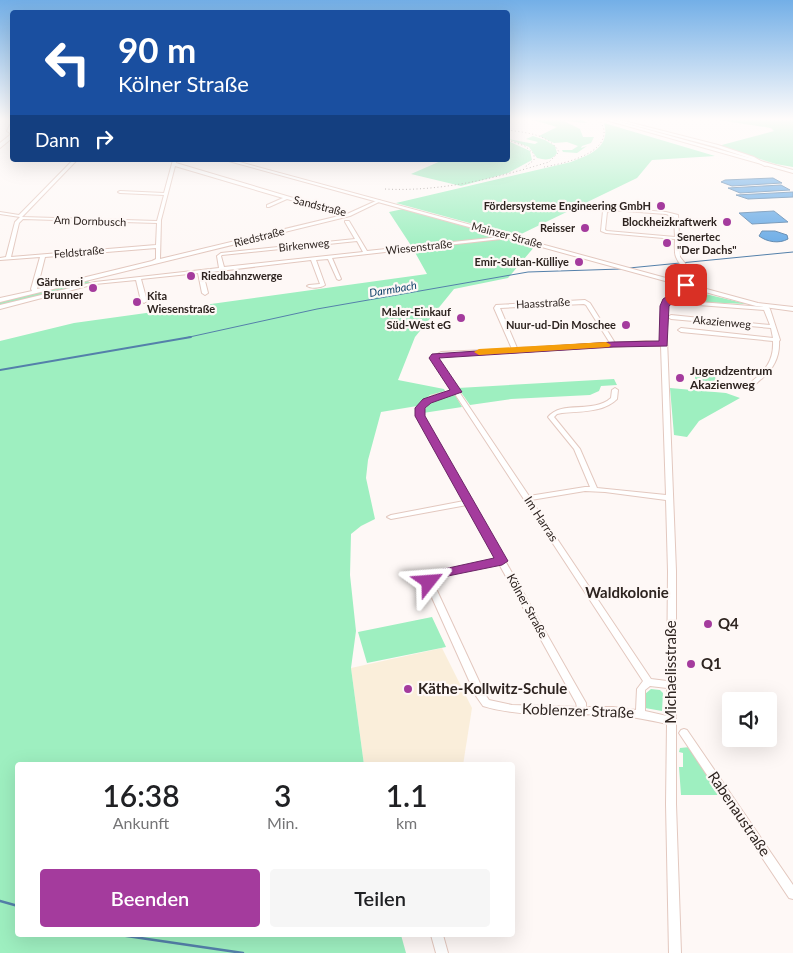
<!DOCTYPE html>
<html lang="de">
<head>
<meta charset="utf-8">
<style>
	body { margin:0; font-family:Lato,sans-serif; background:#f6f6f6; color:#202124; height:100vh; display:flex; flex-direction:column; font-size:19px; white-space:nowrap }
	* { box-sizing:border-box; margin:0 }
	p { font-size:16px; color:#757577 }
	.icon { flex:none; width:28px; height:28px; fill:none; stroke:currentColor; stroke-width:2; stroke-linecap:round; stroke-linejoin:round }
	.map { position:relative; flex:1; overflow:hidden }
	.drawer { position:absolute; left:15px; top:762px; width:500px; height:175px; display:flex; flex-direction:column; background:#fff; border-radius:5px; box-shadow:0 5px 20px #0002 }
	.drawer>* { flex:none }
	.hud { position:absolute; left:10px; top:10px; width:500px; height:152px; border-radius:5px; box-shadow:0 5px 20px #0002; background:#1a4fa0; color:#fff; overflow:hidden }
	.controls { position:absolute; left:722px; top:692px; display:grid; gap:10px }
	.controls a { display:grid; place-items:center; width:55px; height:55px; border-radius:5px; background:#fff; box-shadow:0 5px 20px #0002; font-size:25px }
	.pin { position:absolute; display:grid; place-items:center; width:42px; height:42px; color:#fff; margin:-21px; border-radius:10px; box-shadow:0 2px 8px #0006 }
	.me { position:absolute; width:55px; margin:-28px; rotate:62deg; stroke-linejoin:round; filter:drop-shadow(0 0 4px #0008) }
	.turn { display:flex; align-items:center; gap:18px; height:105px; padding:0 25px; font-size:22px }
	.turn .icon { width:65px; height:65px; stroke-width:2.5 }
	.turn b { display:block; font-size:35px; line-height:42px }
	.then { display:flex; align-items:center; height:48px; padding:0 25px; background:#0003; gap:10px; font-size:19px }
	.eta { display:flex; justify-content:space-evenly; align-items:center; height:85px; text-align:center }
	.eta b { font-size:30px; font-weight:600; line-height:35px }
	.primary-button { display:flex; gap:10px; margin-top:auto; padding:10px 25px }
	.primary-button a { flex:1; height:58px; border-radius:5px; background:#a43b9d; color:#fff; font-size:20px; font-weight:600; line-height:58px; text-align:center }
	.primary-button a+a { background:#f6f6f6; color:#202124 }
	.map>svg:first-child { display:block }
	.education { fill:#faeeda }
	.green { fill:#9eefc0 }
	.water { fill:#64a8e5; stroke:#5480aa }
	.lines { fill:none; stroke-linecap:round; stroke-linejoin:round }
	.stream-far2 { stroke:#5480aa; stroke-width:1 }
	.stream-far1 { stroke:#5480aa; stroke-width:2 }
	.stream { stroke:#5480aa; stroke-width:2.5 }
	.minor-casing { stroke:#e3c8bf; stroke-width:2 }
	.major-casing { stroke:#e3c8bf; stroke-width:2 }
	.highway-casing { stroke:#e3c8bf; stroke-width:2 }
	.minor { fill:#fff; fill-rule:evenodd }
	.major { fill:#fff; fill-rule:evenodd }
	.highway { fill:#fff; fill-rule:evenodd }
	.rail { stroke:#968e8b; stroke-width:1; stroke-dasharray:1 2.5; stroke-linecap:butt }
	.route { fill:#a43b9d; stroke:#6b2666 }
	.slow { fill:#f59e0b }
	.poi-dot { fill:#a43b9d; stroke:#fef8f6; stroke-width:2 }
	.labels { text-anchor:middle; stroke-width:4.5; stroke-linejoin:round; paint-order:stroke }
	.far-street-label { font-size:11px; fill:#2e2420; stroke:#fef8f6 }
	.far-poi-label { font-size:11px; font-weight:bold; fill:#2e2420; stroke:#fef8f6; text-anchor:end }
	.far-water-label { font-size:11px; font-style:italic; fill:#0e4169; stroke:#fef8f6 }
	.poi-label { font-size:12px; font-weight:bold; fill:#2e2420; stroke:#fef8f6; text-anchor:start }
	.street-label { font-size:12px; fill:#2e2420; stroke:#fef8f6 }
	.quarter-label { font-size:15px; font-weight:bold; fill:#2e2420; stroke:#fef8f6 }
	.near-poi-label { font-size:15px; font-weight:bold; fill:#2e2420; stroke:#fef8f6; text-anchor:start }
	.near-street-label { font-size:15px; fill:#2e2420; stroke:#fef8f6 }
</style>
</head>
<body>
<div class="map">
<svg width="793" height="953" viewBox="0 0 793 953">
	<rect width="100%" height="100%" fill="#fef8f6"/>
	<path class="education" d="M442,648l30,60 -9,57h-99l-13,-97z"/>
	<path class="green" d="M533,120h49l5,3 -23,-2 16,8 3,8h11l-3,6 -9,3 -1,2 6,-2 -10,7 -14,-1 -1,-2h10l6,-4 -11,-4 -13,1 -15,-7 18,-9z
		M719,120h74v47l-17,-3 -58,-18 56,-15 -3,-3z
		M604,123l111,33 -63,4 -15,18 -120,58 -121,-33 175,-41c19,-7 40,-15 33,-39z
		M533,136l12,4 10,6 2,7c-6,8 -11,7 -20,5l-8,-11 -21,-8 27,5 3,-2 -12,-3z
		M508,141l22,10 2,9 -24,13 -47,13 -50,-12 32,-14h65z
		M403,209l132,37 -27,32 -54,11 -39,48 -17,43 46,9 1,2 -15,4 -13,11 -36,6 -13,48 -2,18 9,41 -14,7 -10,8 -1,41 6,56 -5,37 13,97h-346v170h383l5,18h-406v-612l74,-18 353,-49 -15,-27 -23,-35z
		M86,280l5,3 -91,23v-5z
		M693,291l54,13 -73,-3 7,-6z
		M695,372l20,3 2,14 -22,-3z
		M614,379l3,6 -16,1 -2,5 -9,4 -79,4 -41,6 -12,-17z
		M670,388l56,5 14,5 -41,23 -12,16 -13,-2z
		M450,395h5l7,12 -39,6c5,-12 16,-15 27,-18z
		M432,617l14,30 -79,16 -9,-31z
		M651,689l9,1 3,3 -1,18 -17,-3v-14z
		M690,747l32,48h-41l-2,-28h4v-14l-4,-1 1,-4z"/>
	<path class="water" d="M773,178l9,5 -50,3 -11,-4 4,-2z
		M781,185l9,5 -50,3 -12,-5z
		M793,192v5l-45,2 -12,-4z
		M774,211l14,11 -36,2 -13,-11z
		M762,231h13l12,4 1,4c-9,5 -21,3 -29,-3z"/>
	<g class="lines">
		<path class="stream-far2" d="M629,268l164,-16
			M185,338l132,-29 211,-37 93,-3"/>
		<path class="stream-far1" d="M0,370l191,-33"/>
		<path class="stream" d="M0,901l18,5
			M120,935l123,18"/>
		<defs>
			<path id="minor" d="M614,120h6l98,25 36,12 14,8 -3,1 -13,-7 -36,-12z
				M73,160h4l-55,57 135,4 7,-26 -44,-2 -2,-1 2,-1 44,2 9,-33h4l-1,3 171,51 31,-14 3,1 -31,15 -350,86v-4l32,-7 -1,-2 9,-32 -40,3v-2l6,-1 9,-35 5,-5 -20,-3v-2l19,3zM175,166l108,32 -16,7v2h2l18,-8 56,16 -183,44 1,-39zM23,219l134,4 -1,22 -145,12 8,-34zM156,248v11l-4,2 -115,28 8,-32z
				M612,208l54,4 12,3 2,42 11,14 1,6 -4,12 -16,11h-3l-3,13 10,258v233l5,149h-12l-3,-149 1,-80c-18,-4 -36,-8 -54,-9 -43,-3 -88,4 -130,-9l-7,-10 -51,-114 2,-6 4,-3 66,-14 -30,-54 -76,14 -4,-2 4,-2 73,-14 -46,-83 -2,-8c9,-14 21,-17 37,-19l-22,-33 1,-1 9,-5 71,-3 -18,-41 2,-3 89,-5 5,3 25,40 31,-2 15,1c0,-23 -5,-51 24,-58 7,-18 -5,-15 -9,-27 -2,-5 -1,-13 -1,-18l-69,-6 -5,-2 2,-20zM612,210l54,4 8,3 1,20 -68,-6 -2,-1 2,-18zM584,304l2,1 24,38 -93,5 -17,-40zM646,345l15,1 5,149 -69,-7 -17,-39 -26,-32 3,-3 5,-1c18,-2 41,0 55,-14l1,-9 -3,-2 -3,2 -1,8c-18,16 -49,2 -63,19l26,32 16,38h-5l-56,9 -92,-137 5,-3zM455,394l188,287 -6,8 -1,21 -23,-3h-27v-4l-16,-28 -146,-257 -2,-8c8,-12 20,-14 33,-16zM585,491l20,1 61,8 2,71 -1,110 -16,-2 -120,-179zM499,564l77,139 1,4 -65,-2 -23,-5 -4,-6 -52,-112 1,-3 2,-2zM650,686l17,2v28l-22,-5v-21z
				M345,221h4l18,30 133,-14 7,-3 2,1 -8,4 -169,19 9,21 -2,1 -2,-1 -9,-20 -12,1 9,25c-4,3 -14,4 -18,1l2,-1 11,-1 -9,-24 -108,13 5,20 -3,2 -3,-2 -4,-20 -57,6 6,22 -3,2 -3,-2 -5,-21 -41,4 -95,25v-4l95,-23 124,-14 -2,-12 4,-3 134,-14 -10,-17zM357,241l6,11 -139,15 -3,-11 1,-1z
				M674,300l89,7v-2h4l3,4 10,31 -1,1c1,16 -6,29 -19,39 -4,4 -5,5 -10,5l-1,-1 1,-1c15,-12 24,-22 23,-42l-92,-9 -3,-2 3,-2 92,10 -2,-10 -100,-9 -3,-2 3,-2 99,10 -6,-15 -92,-7 -1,-1z
				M684,729l3,1 106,155v14l-4,-1 -110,-165 2,-3z
				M431,935h12l5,18h-12z"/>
			<path id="major" d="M606,120h7l180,50v3z
				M225,160h7l526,143 35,4v4l-37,-5z"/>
			<path id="highway" d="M10,125h2v6l-2,2 -3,-2z
				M10,135h2v3l-12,10v-5z"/>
		</defs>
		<use href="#minor" class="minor-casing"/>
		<use href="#major" class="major-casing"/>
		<use href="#highway" class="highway-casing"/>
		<use href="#minor" class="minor"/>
		<use href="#major" class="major"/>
		<use href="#highway" class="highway"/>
		<path class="rail" d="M508,140l17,6 9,8v6l-10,8
			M544,167c17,-3 62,-12 60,-36 0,-3 -3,-8 -4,-11
			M385,189c56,3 111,-11 164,-27l10,-10c-10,-18 -32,-19 -51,-22"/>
	</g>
	<linearGradient id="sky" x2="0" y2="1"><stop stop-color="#73afe7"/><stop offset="0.47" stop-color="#fffcfb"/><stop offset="1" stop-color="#fffcfb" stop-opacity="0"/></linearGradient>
	<rect width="793" height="253" fill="url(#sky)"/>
	<path class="route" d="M683,283h5l2,5 -21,18 -2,40 -54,1 -174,11 23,34 -31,11 -6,5v8l83,145 -6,4 -64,13 -4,7h-9l-2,-7 7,-6 64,-14 -79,-142v-8l8,-9 27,-9 -21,-32 3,-4 181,-12 46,-1 1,-35 3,-7 19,-12z"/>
	<path class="slow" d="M606,342l5,3 -2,2 -130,8 -5,-3 5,-3z"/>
	<g class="poi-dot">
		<circle cx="661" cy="206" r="5"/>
		<circle cx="727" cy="222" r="5"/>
		<circle cx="585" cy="228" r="5"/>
		<circle cx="667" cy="243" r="5"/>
		<circle cx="579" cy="262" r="5"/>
		<circle cx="191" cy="276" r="5"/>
		<circle cx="93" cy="288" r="5"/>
		<circle cx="137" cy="302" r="5"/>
		<circle cx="461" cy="318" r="5"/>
		<circle cx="626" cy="325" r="5"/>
		<circle cx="680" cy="378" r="5"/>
		<circle cx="708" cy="624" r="5"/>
		<circle cx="691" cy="664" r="5"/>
		<circle cx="408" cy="689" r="5"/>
	</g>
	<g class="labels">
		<g class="far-street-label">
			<text transform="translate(320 206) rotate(14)" y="4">Sandstraße</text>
			<text transform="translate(90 221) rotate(2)" y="4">Am Dornbusch</text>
			<text transform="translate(507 235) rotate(15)" y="4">Mainzer Straße</text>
			<text transform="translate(259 237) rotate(-14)" y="4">Riedstraße</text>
			<text transform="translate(304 245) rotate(-6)" y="4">Birkenweg</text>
			<text transform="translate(419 247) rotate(-6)" y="4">Wiesenstraße</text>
			<text transform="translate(79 252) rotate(-5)" y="4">Feldstraße</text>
			<text transform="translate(543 303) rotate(-3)" y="4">Haasstraße</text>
			<text transform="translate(722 322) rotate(5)" y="4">Akazienweg</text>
		</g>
		<g class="far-poi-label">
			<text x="651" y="210">Fördersysteme Engineering GmbH</text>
			<text x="717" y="226">Blockheizkraftwerk</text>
			<text x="575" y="232">Reisser</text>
			<text x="677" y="241" text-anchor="start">Senertec<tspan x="677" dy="13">"Der Dachs"</tspan></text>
			<text x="569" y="266">Emir-Sultan-Külliye</text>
			<text x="201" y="280" text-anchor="start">Riedbahnzwerge</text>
			<text x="83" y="286">Gärtnerei<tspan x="83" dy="13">Brunner</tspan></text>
			<text x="147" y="300" text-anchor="start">Kita<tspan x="147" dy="13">Wiesenstraße</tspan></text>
			<text x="451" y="316">Maler-Einkauf<tspan x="451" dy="13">Süd-West eG</tspan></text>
			<text x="616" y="329">Nuur-ud-Din Moschee</text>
		</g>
		<g class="far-water-label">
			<text transform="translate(393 289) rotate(-10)" y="4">Darmbach</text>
		</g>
		<g class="poi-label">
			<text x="690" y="375">Jugendzentrum<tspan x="690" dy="14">Akazienweg</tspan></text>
		</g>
		<g class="street-label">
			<text transform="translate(541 519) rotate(57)" y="4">Im Harras</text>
			<text transform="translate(527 606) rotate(61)" y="4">Kölner Straße</text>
		</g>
		<g class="quarter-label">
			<text x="627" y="598">Waldkolonie</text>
		</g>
		<g class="near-poi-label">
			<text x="718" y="629">Q4</text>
			<text x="701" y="669">Q1</text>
			<text x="418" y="694">Käthe-Kollwitz-Schule</text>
		</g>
		<g class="near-street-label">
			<text transform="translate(671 672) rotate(-90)" y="5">Michaelisstraße</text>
			<text transform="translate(578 711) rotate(2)" y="5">Koblenzer Straße</text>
			<text transform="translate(739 814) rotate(56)" y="5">Rabenaustraße</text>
		</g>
	</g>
</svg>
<div class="controls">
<a><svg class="icon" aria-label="sound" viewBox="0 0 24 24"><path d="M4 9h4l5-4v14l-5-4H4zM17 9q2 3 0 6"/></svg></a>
</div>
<div class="pin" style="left:686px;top:285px;background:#d93025"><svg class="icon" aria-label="arrive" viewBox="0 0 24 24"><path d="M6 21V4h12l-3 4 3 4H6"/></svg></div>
<svg class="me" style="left:429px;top:582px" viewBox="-20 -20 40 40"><path d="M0-17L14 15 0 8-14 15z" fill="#a43b9d" stroke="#fff" stroke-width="4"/></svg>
<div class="hud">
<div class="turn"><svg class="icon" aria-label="left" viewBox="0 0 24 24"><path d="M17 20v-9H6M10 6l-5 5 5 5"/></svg><div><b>90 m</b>Kölner Straße</div></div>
<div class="then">Dann<svg class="icon" aria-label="right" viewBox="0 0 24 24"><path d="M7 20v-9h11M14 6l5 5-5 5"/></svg></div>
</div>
<section class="drawer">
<div class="eta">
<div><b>16:38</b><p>Ankunft</p></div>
<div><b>3</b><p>Min.</p></div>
<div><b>1.1</b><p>km</p></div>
</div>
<div class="primary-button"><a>Beenden</a><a>Teilen</a></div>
</section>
</div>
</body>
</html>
